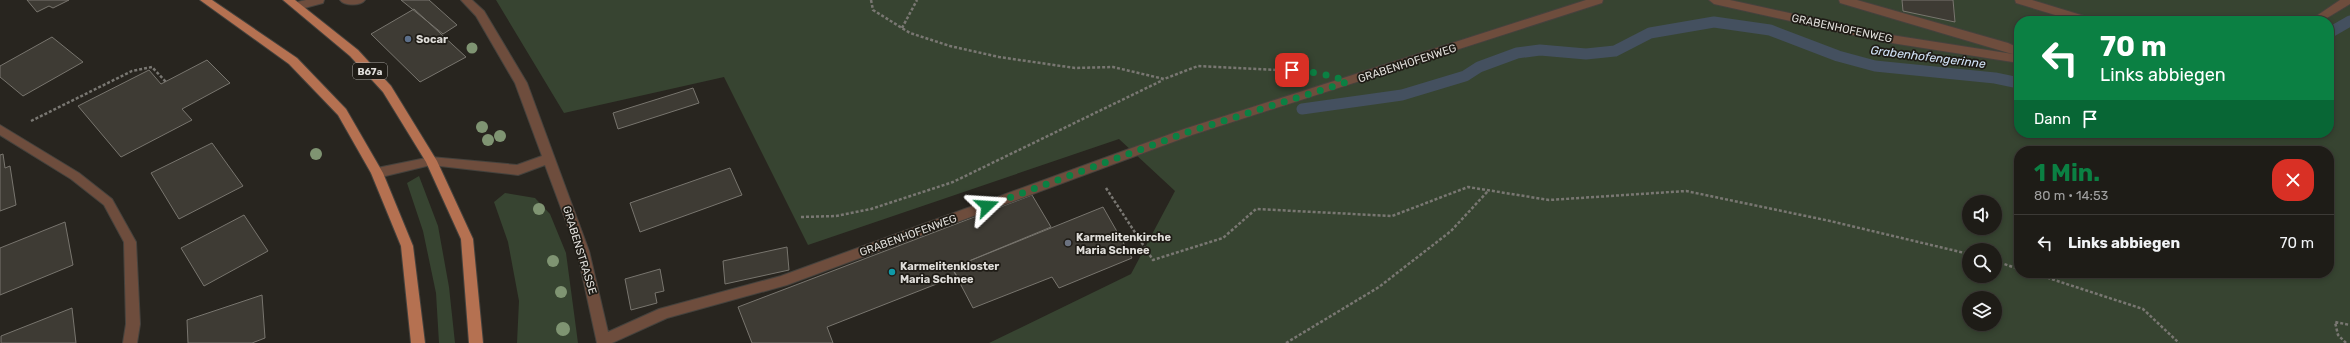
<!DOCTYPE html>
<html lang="de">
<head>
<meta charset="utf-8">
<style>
	body { margin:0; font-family:Rubik,sans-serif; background:#2b2924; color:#f1f3f6; height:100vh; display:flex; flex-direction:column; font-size:15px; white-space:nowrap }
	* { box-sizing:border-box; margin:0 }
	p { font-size:13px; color:#a1a1a1 }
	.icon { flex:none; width:22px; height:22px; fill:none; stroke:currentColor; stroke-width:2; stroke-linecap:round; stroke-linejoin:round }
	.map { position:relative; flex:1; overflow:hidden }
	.drawer { position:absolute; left:2014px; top:146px; width:320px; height:132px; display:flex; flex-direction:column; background:#1e1c17; border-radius:16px; box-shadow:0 2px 6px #0003,0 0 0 1px #3c3a36 }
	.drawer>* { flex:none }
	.banner { position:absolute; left:2014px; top:16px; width:320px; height:122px; border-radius:16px; box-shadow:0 2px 6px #0003,0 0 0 1px #3c3a36; background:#0b8043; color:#fff; overflow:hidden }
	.controls { position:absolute; left:1962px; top:195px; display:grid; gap:8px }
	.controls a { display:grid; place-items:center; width:40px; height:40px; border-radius:50%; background:#1e1c17; box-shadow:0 2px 6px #0003,0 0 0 1px #3c3a36; font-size:20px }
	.pin { position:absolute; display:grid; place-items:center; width:34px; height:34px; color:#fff; margin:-17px; border-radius:8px; box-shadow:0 2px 6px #0006 }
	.me { position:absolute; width:44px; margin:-22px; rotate:70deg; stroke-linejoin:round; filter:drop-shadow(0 0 3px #0008) }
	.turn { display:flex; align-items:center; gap:14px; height:84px; padding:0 20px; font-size:18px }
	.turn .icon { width:52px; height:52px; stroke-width:2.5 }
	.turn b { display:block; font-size:28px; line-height:34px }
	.then { display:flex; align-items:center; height:38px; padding:0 20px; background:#0003; gap:8px; font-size:15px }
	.round { display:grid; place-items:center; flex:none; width:42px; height:42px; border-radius:16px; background:#2b2924 }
	.headline { display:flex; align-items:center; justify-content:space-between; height:68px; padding:0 20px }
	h1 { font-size:24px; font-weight:700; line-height:30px; color:#0b8043 }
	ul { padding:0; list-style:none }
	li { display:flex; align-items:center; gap:12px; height:56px; padding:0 20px; border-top:1px solid #3c3a36 }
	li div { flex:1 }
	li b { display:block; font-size:15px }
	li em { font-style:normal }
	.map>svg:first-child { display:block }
	.green { fill:#374431; fill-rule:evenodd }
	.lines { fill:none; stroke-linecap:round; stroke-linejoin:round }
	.stream { stroke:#44505f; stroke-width:11 }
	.building { fill:#3e3b34; stroke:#78756e }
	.service-casing { stroke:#45423d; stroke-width:2 }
	.minor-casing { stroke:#45423d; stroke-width:2 }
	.primary-casing { stroke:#45423d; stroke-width:2 }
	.path { stroke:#797772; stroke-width:2.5; stroke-dasharray:3 2; stroke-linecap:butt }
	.service { fill:#6e4d3d; fill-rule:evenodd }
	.minor { fill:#6e4d3d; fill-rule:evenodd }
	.primary { fill:#b57151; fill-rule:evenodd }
	.tree { fill:#7f9472 }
	.route { stroke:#0b8043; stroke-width:7; stroke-dasharray:0 12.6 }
	.service-dot { fill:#5c6f8a; stroke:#1f1c16; stroke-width:1.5 }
	.worship-dot { fill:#6b7280; stroke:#1f1c16; stroke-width:1.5 }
	.culture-dot { fill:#0f9aa8; stroke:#1f1c16; stroke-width:1.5 }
	.labels { text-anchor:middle; stroke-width:3.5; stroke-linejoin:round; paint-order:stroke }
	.shield { fill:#1f1c16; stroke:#a5a39e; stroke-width:1 }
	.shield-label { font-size:10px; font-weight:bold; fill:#dfddd9 }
	.street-label { font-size:11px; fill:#dfddd9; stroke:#1f1c16 }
	.poi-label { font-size:11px; font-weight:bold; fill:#dfddd9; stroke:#1f1c16; text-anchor:start }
	.water-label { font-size:12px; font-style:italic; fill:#d2e3f8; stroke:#1f1c16 }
</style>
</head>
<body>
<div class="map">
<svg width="2350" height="343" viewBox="0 0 2350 343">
	<rect width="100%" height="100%" fill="#28251f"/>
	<path class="green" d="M496,0h1854v343h-1361l142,-69 44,-83 -56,-52 -311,106 -84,-168 -160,36zM2019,21h310v112h-310zM2019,151h310v122h-310zM1969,202h26v26h-26zM1969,250h26v26h-26zM1969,298h26v26h-26z
		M419,176l19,50 11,61 6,56h-16l-3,-50 -13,-62 -16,-48z
		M505,193l30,5 15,16 16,39 12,90h-61l2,-42 -11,-59 -14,-40z"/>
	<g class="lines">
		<path class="stream" d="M2329,33l21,-12
			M1302,109l100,-14 63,-19 14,-9 38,-14 23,-3 46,4 29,-3 35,-18 64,-11 56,8 68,26 37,10 120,12 24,5"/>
	</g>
	<path class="building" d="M27,0h42l-16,8 -4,-2 -12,6z
		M401,0h28l28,25 -14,9z
		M1902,0h51l2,22 -52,-11z
		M414,9l52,48 -46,25 -49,-48z
		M52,37l31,25 -60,34 -23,-19v-11z
		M207,60l23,23 -48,26 10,11 -71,37 -43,-51 71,-36 12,14z
		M693,88l6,15 -81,26 -5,-16z
		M212,143l31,43 -64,33 -28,-46z
		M3,154l2,14 5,-2 6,39 -16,6v-56z
		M730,168l12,27 -102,37 -10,-29z
		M1032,195l19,32 -99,41 5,8 -130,51 6,16h-81l-14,-36z
		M1103,207l29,51 -73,30 -7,-11 -79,31 -21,-40z
		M244,215l24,36 -64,35 -23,-38z
		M65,222l8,43 -73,30v-47z
		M787,247l2,23 -64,14 -2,-23z
		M660,269l4,22 -9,2 2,10 -26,7 -6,-31z
		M262,295l3,43 -13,5h-64l-1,-23z
		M72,308l4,35h-75v-7z"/>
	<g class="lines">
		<defs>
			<path id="service" d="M1839,0h18l151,43 11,5v8l-179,-53z
				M2015,0h17l59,18 1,3h-17l-59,-18z"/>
			<path id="minor" d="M306,0h18l-1,3 -26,7 -5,-4 1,-3z
				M340,0h25c-4,6 -21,6 -25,0z
				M461,0h11l12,11 43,72 62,168 19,81 51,-23 122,-33 403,-147 402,-129h17l-1,3 -410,132 -405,150 -120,33 -55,25h-15l-20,-92 -32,-86 -27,10 -87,-10 -54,13 -6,-5 6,-5 54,-11 86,8 25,-9 -27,-73 -39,-67z
				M1709,0h21l155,34 134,21v8l-134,-21 -171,-38z
				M2340,0h10v4l-28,17h-13z
				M0,125l79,48 33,26 24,43 4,82 -3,19h-14l3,-19 -2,-82 -20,-37 -33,-26 -71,-44z"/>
			<path id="primary" d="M200,0h12l85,58 49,51 37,64 30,73 12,97h-14l-10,-97 -30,-73 -33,-58 -49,-51z
				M283,0h12l63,50 33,36 46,75 36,78 10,104h-14l-8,-104 -35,-77 -43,-70 -33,-36z"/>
		</defs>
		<use href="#service" class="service-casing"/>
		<use href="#minor" class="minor-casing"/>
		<use href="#primary" class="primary-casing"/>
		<path class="path" d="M871,0l2,10 37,23 40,13 49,11 76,11 38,-1 51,12 34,-13 99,5
			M902,28l15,-28
			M31,121l101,-50 20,-4 14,15
			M1106,188l47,72 70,-22 33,-29 136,7 76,-29 81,13 137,-9 144,30 139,33
			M801,217l35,-1 35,-7 82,-27 210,-102
			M1995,261l24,8
			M2033,273l110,36 36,34
			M1286,343l93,-56 72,-56 37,-40
			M2346,343l-8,-8 -3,-13 15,3"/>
		<use href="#service" class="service"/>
		<use href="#minor" class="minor"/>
		<use href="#primary" class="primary"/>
	</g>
	<g class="tree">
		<circle cx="472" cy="48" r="5.5"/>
		<circle cx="482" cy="127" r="6"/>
		<circle cx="500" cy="136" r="6"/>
		<circle cx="488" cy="140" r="6"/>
		<circle cx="316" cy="154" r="6"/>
		<circle cx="539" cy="209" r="6"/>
		<circle cx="553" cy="261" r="6"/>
		<circle cx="561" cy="292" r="6"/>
		<circle cx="563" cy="329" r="7"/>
	</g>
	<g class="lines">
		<path class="route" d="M987,206l201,-74 159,-50c-12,-7 -41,-11 -55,-12"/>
	</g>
	<circle class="service-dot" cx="408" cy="39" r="4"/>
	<circle class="worship-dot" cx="1068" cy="243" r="4"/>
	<circle class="culture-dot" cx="892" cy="272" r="4"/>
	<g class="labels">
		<rect class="shield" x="353" y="63" width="34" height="16" rx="3"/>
		<g class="shield-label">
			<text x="370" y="75">B67a</text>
		</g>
		<g class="street-label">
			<text transform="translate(1842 28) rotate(12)" y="4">GRABENHOFENWEG</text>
			<text transform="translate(1407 63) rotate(-18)" y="4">GRABENHOFENWEG</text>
			<text transform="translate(908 235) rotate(-20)" y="4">GRABENHOFENWEG</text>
			<text transform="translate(580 250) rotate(73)" y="4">GRABENSTRASSE</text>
		</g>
		<g class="poi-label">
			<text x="416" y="43">Socar</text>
			<text x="1076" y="241">Karmelitenkirche<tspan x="1076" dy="13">Maria Schnee</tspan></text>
			<text x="900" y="270">Karmelitenkloster<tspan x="900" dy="13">Maria Schnee</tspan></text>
		</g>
		<g class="water-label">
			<text transform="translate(1928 57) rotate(7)" y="4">Grabenhofengerinne</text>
		</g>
	</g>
</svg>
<div class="controls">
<a><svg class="icon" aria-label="sound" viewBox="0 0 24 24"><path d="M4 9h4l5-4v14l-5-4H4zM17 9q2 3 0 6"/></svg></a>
<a><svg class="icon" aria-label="search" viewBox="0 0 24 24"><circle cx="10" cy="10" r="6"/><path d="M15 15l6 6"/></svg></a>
<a><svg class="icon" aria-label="layers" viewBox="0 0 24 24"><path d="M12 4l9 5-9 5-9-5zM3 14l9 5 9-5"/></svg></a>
</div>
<div class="pin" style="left:1292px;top:70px;background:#d93025"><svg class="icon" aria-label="arrive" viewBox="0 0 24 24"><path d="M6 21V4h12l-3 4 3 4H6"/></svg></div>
<svg class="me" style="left:987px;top:206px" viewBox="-20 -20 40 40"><path d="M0-17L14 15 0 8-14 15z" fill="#0b8043" stroke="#fff" stroke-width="4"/></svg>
<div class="banner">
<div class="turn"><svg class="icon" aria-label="left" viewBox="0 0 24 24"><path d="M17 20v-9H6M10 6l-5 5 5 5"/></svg><div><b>70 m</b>Links abbiegen</div></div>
<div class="then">Dann<svg class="icon" aria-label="arrive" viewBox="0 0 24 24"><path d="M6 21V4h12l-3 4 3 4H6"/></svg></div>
</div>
<section class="drawer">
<div class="headline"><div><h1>1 Min.</h1><p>80 m · 14:53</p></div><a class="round" style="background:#d93025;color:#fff"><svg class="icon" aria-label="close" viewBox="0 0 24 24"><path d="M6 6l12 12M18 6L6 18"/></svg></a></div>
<ul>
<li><svg class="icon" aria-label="left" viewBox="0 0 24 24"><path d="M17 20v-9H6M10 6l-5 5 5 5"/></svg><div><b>Links abbiegen</b></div><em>70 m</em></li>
</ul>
</section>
</div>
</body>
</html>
